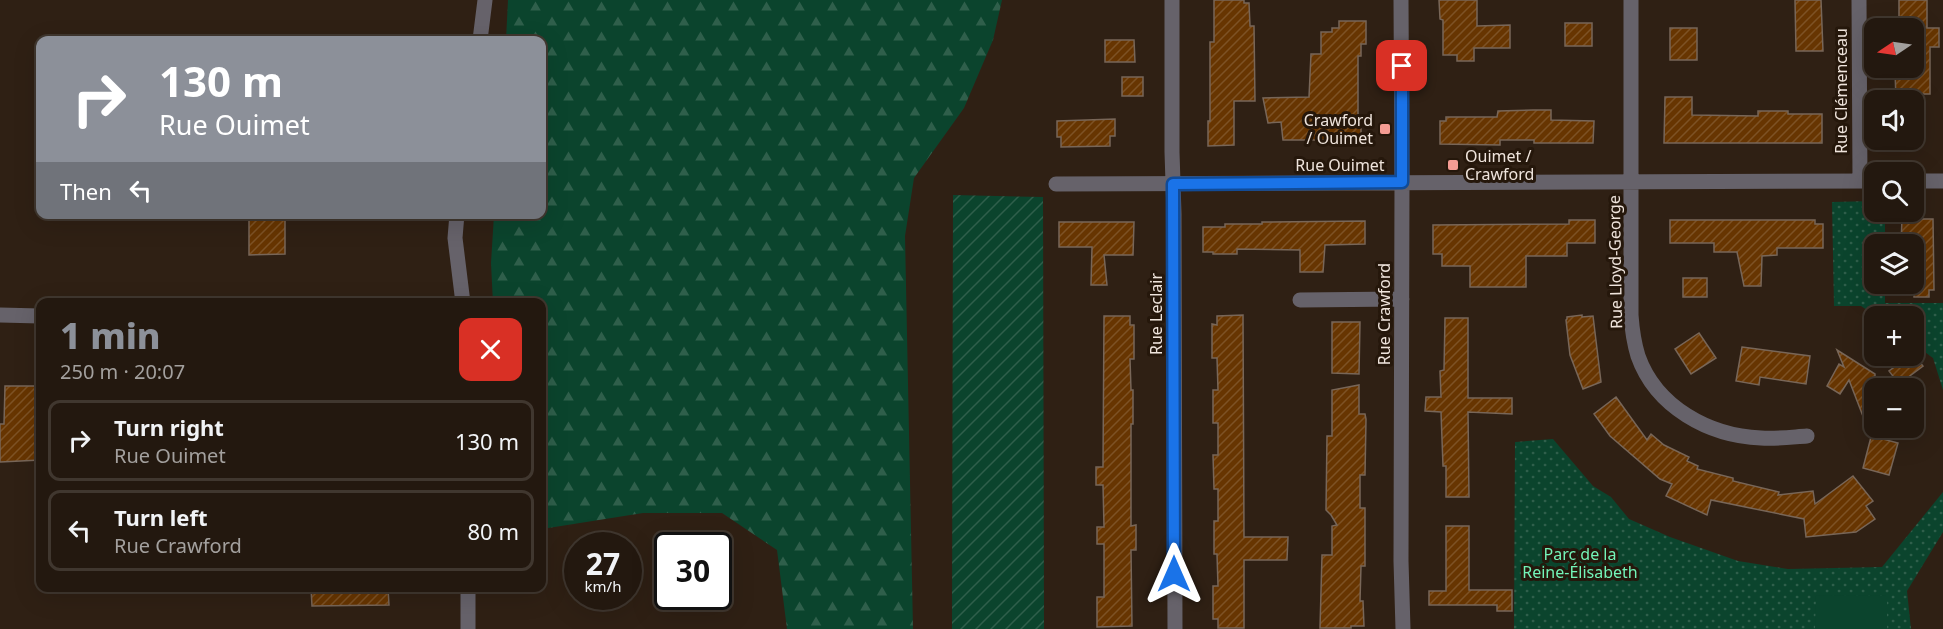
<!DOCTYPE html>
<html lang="en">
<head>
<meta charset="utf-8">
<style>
	body { margin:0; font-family:"Noto Sans",sans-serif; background:#2f251d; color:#f1f3f6; height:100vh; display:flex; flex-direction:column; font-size:22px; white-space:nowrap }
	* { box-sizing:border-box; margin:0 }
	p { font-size:20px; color:#a3a09e }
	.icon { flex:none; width:33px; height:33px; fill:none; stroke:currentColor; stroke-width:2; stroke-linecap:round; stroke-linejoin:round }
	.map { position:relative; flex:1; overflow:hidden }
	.side { position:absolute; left:36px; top:298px; width:510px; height:294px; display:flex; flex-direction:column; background:#23180f; border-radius:12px; box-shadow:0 6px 24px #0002,0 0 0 2px #40372f }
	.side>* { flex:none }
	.banner { position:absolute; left:36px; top:36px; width:510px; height:183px; border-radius:12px; box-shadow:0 6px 24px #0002,0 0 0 2px #40372f; background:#8c9099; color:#fff; overflow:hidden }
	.needle { width:39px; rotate:257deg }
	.tools { position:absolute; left:1864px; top:18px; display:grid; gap:12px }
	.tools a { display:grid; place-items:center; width:60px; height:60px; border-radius:12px; background:#23180f; box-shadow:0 6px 24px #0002,0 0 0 2px #40372f; font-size:30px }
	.speed { position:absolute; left:564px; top:532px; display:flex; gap:12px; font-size:30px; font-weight:700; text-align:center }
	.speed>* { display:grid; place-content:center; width:78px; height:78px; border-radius:50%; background:#23180f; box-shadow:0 6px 24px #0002,0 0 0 2px #40372f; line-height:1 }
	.speed small { font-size:15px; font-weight:400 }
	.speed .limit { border:3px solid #111; border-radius:9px; background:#fff; color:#111 }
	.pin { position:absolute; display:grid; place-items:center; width:51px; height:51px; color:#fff; margin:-26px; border-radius:12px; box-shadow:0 3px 9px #0006 }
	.me { position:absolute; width:66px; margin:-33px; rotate:0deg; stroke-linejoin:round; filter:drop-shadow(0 0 4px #0008) }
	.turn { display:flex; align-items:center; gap:21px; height:126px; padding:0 24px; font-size:27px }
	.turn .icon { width:78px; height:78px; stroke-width:2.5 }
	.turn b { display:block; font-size:42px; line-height:51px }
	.then { display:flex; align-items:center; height:57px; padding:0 24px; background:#0003; gap:12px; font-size:22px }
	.round { display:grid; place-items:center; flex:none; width:63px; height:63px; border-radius:12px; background:#2f251d }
	.overview { display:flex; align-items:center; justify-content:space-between; height:102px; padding:0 24px }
	h1 { font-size:36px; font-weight:800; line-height:45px; color:#8c9099 }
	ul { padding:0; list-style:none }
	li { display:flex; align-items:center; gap:18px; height:81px; margin:0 12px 9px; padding:0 12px; border:3px solid #40372f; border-radius:12px }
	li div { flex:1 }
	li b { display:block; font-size:22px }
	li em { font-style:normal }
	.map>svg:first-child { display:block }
	.grass { fill:url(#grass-dots) }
	.forest { fill:url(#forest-firs) }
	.garden { fill:url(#garden-furrows) }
	.pitch { fill:#0b442d }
	.building { fill:url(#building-hatch); stroke:#786658; stroke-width:1.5 }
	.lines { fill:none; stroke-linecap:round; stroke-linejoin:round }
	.minor { stroke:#66626a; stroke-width:15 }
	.route-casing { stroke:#114b97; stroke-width:15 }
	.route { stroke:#1a73e8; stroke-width:10 }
	.poi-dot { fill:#f59c93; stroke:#25170b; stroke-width:2 }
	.labels { text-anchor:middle; stroke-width:6; stroke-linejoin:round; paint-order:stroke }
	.street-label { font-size:16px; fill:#efe4dc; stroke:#25170b }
	.poi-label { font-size:16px; fill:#efe4dc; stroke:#25170b; text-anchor:end }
	.park-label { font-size:16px; fill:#73f4b8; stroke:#25170b }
</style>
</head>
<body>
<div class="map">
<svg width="1943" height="629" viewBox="0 0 1943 629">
	<defs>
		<pattern id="grass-dots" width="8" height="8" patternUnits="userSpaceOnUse" patternTransform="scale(1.5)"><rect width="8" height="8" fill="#0b442d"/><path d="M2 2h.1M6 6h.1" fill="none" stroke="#2f5f4b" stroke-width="1.8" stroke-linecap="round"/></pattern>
		<pattern id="forest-firs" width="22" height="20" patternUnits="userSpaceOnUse" patternTransform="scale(1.5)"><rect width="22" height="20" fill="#0b442d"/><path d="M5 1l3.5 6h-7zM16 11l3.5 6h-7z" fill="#2f5f4b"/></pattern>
		<pattern id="garden-furrows" width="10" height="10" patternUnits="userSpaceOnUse" patternTransform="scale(1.5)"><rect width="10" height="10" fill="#0b442d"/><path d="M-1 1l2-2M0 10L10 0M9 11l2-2" fill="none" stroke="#2f5f4b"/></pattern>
		<pattern id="building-hatch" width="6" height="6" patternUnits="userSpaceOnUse" patternTransform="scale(1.5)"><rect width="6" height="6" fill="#673501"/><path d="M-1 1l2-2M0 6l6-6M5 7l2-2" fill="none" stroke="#7d5225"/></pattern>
	</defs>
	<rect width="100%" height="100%" fill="#2f2014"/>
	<path class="grass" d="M1875,201v11h10v32h-10v40h10v19h58v87l-10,-32 -19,-14v-28h-38l-15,-10h-27l-2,-104z
		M1553,439l40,47 18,11 18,22 41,18 68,24 50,8 94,-2 61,-75v40l-36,59 4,38h-397l1,-187z"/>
	<path class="forest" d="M508,0h494l-9,40 -29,68 -50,70 -9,58 8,393h-126l-10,-79 -55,-37h-79l-101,16v-226h-49l-2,-40 3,-48 48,-1v-174h-36z"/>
	<path class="garden" d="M953,195l90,2 1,432h-92z"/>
	<path class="pitch" d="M1816,595l71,1v33h-72z"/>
	<path class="building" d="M1214,0h30v3h5l1,23h4l1,75h-21v44l-26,1v-25h2v-79h4z
		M1439,0h38v26l33,-1v23h-36v13h-17v-6h-14v-35l-3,-1z
		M1795,0h26l2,51h-27z
		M1899,0h28v28h12v19h-9v47h-9v7l-25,-1 -1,-29h19v-43h-15z
		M1339,21h27v23h-5v12h-3v65h3v23l-26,1v-5h-52l-2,-18 -13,1 -5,-25 46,-1 2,-43h10v-22h11v-4h7z
		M1565,23h27v23h-27z
		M1670,28h27v32h-27z
		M1105,40h29l1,22h-30z
		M1122,77h21v19h-21z
		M1665,97h27v18l66,1v-5h30v3h34v29h-158z
		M1533,110h18v10l43,1 -1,22h-59v-3h-34v5l-60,-1v-23h6v-4h51l1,-6z
		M1115,119v17h-5v10l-49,1v-10h-4v-16z
		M249,216h36v38l-36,1z
		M1902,219h31l1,71h-5v7h-15v-53h-13z
		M1569,220h26v23h-28v13h-41v31h-56v-21h-28v-12h-9v-29l136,-1z
		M1670,220h145v4h8v24h-46v7l-15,1 -1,30h-17l-7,-34h-23v-9h-44z
		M1365,221v23l-40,1 -2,27h-23v-22l-63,-1v5h-24v-2h-10v-25h22v-3h37v-2z
		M1059,222h75l-1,33h-29l3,30h-16l1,-38h-33z
		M1683,278h24v19h-24z
		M1243,315l1,222h44l-1,23h-43v68h-26v-9h-5v-33h5l-1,-32h-3v-33h4v-32h-4l-1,-34h5v-32h-5v-33h5l-1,-32h-5v-34l5,1v-9z
		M1582,315v2l11,-1 8,66 -18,7 -13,-34 -4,-35 1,-1v-2z
		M1104,316h26v9h4v34h-4l1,31h2v34h-2v102l5,-1v25h-5l1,76 -35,1v-30h7v-53h-7v-17h7l-1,-42h-7v-18h7z
		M1445,318h23v80h44v16l-44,-2 1,85h-23v-31h-3l-2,-54 -16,-1 1,-14h15l-1,-26 4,-1z
		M1332,322h28l-1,52 -27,-1z
		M1699,333l17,25 -25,16 -16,-25z
		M1742,347l68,9 -4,28 -46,-7 -1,8 -23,-4z
		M1837,350l38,24v63l23,6 -9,32 -26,-7 8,-31 -22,-57 -9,14 -13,-8 12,-22 5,3z
		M1914,355l9,11 -24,18 -10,-13 21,-15z
		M1359,385v29h6l1,5 -1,56h-5v33h5v58h-4l-1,35h3l1,25h-13v2h-31l2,-73h10v-29l5,-1 -6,-10 -5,-5 1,-74h5v-46z
		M5,386h32l1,38h2v36l-40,2v-38h4z
		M1616,397l31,43 4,-6 13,11 25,12 -2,4 11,5 -1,3 36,9v3l46,11 -1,3 35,-4 2,13 38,-28 20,25 -7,5 9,13 -19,13 -50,5 -2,-18 -93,-19 -4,15 -41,-19 6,-12 -12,-5 -50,-43 -16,-22z
		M1446,526h23v64h43v21h-15v-6h-68v-14h17z
		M311,588h77l1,17 -77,1z"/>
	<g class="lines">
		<path class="minor" d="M1172,0v152l2,62 1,415
			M1401,0l1,182 -1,379 2,68
			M1631,0v315c1,14 3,28 7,41 18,51 71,80 123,82 16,1 31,-1 46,-2
			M1859,0l1,181
			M480,40l5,-40
			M1914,181h29
			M1056,184l819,-3
			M457,214l-2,24 8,65
			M1300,300l102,-1
			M0,315l40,1
			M468,588v41"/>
	</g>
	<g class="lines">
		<defs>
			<path id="route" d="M1174,574l-1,-390 229,-2v-116"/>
		</defs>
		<use href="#route" class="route-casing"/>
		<use href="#route" class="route"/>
	</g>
	<g class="poi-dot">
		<rect x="1379" y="123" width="12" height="12" rx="3"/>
		<rect x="1447" y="159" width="12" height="12" rx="3"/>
	</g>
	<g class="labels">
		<g class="street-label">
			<text transform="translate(1841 91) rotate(-90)" y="6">Rue Clémenceau</text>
			<text x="1340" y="171">Rue Ouimet</text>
			<text transform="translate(1615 262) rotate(-91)" y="6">Rue Lloyd-George</text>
			<text transform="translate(1156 314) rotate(-90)" y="6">Rue Leclair</text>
			<text transform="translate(1384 314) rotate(-90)" y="6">Rue Crawford</text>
		</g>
		<g class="poi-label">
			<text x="1373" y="126">Crawford<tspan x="1373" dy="18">/ Ouimet</tspan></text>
			<text x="1465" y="162" text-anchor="start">Ouimet /<tspan x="1465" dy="18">Crawford</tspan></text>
		</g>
		<g class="park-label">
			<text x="1580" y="560">Parc de la<tspan x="1580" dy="18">Reine-Élisabeth</tspan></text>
		</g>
	</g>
</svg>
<div class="tools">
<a><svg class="needle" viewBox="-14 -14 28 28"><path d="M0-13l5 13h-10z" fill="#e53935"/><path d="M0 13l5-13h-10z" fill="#a3a09e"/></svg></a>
<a><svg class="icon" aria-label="sound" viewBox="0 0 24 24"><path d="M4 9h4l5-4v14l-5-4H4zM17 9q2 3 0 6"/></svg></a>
<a><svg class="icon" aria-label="search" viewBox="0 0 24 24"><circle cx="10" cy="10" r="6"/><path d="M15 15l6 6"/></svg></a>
<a><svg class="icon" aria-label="layers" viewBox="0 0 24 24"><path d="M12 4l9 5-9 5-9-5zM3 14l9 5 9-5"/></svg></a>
<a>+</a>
<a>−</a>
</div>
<div class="speed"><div>27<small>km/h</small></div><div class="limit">30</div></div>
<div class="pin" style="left:1402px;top:66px;background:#d93025"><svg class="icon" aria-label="arrive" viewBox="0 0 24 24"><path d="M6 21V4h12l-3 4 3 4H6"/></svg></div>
<svg class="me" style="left:1174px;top:574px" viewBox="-20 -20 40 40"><path d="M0-17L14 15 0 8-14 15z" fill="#1a73e8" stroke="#fff" stroke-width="4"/></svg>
<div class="banner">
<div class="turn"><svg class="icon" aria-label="right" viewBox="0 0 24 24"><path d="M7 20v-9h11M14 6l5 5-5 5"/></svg><div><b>130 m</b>Rue Ouimet</div></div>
<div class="then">Then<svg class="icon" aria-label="left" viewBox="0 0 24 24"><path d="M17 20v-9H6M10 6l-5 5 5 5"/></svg></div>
</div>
<section class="side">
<div class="overview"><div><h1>1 min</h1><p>250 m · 20:07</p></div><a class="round" style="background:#d93025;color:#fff"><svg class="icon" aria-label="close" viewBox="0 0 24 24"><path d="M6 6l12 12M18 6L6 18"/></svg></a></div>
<ul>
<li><svg class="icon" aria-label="right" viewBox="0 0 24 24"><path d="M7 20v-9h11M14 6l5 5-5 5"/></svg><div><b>Turn right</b><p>Rue Ouimet</p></div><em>130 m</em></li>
<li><svg class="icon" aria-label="left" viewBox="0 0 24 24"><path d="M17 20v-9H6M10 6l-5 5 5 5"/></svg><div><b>Turn left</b><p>Rue Crawford</p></div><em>80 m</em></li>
</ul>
</section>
</div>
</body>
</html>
